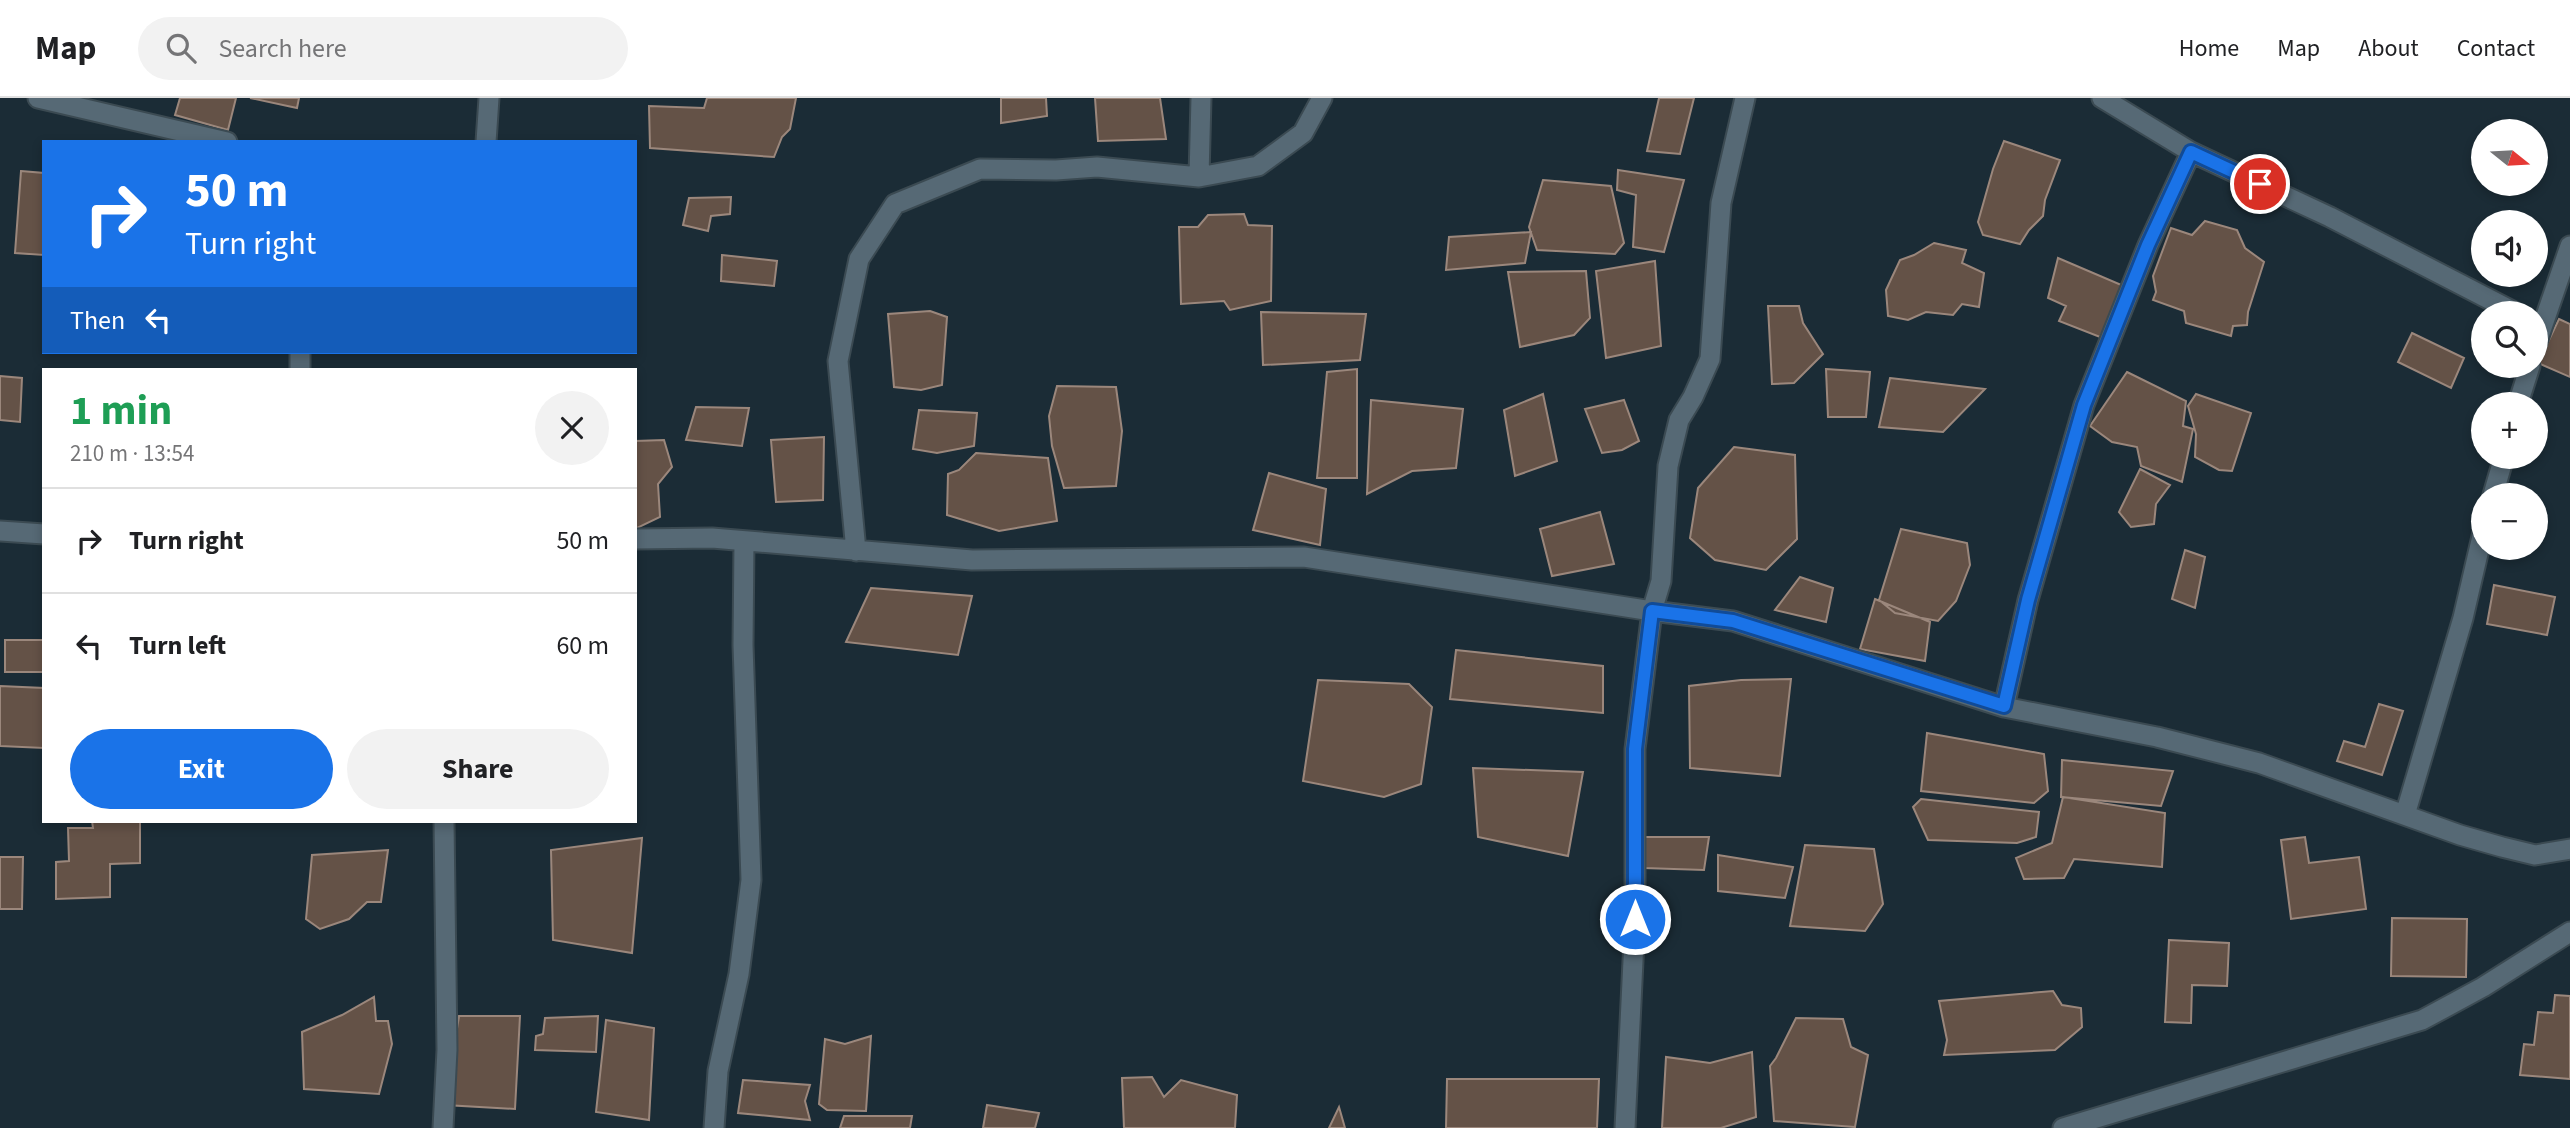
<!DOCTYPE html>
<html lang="en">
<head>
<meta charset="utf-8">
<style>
	body { margin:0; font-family:"Source Sans 3",sans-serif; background:#f2f2f2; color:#202124; height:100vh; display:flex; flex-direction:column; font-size:26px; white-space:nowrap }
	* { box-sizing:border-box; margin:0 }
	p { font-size:23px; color:#757577 }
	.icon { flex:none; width:38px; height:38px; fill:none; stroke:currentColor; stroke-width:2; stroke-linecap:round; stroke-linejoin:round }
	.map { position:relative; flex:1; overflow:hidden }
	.drawer { position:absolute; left:42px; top:270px; width:595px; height:455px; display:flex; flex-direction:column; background:#fff; border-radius:0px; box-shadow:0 4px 10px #0003 }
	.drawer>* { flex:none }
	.top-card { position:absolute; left:42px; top:42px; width:595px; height:214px; border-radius:0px; box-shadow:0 4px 10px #0003; background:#1a73e8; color:#fff; overflow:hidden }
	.needle { width:46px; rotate:108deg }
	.controls { position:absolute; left:2471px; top:21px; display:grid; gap:14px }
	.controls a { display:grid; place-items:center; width:77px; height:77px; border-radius:50%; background:#fff; box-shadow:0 4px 10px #0003; font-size:35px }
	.pin { position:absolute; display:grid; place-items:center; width:60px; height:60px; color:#fff; margin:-30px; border:4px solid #fff; border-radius:50%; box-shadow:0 2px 7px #0007 }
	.me { position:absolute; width:77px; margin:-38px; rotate:0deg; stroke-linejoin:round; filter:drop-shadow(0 0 5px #0008) }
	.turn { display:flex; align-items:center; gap:24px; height:147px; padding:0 28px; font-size:32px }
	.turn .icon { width:91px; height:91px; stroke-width:2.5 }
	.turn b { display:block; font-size:49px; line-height:60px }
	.then { display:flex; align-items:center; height:66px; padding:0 28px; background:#0003; gap:14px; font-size:26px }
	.round { display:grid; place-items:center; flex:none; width:74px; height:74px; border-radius:37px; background:#f2f2f2 }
	.headline { display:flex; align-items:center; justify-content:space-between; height:119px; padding:0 28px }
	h1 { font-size:42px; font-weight:700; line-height:52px; color:#1e9e55 }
	.button { display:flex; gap:14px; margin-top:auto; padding:14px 28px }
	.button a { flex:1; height:80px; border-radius:42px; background:#1a73e8; color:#fff; font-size:28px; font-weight:700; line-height:80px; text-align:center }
	.button a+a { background:#f2f2f2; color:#202124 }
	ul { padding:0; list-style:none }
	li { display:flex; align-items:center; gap:21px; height:105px; padding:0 28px; border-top:2px solid #e0e0e0 }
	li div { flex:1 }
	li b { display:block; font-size:26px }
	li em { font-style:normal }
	header { display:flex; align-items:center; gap:42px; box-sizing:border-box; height:98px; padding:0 35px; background:#fff; border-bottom:2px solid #e0e0e0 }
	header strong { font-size:33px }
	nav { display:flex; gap:38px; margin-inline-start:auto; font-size:24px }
	.search { width:490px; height:63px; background:#f2f2f2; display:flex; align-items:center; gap:18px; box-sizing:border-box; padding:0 24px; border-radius:38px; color:#757577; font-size:26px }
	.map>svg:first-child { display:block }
	.building { fill:#645247; stroke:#9b877c; stroke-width:2 }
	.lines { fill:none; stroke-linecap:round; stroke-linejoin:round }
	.minor-casing { stroke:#3b4a52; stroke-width:23 }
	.minor { stroke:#566975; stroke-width:19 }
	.route-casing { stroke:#114b97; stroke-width:18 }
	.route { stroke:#1a73e8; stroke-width:12 }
</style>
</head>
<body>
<header>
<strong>Map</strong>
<div class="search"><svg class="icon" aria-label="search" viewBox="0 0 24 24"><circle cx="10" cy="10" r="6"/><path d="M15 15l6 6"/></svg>Search here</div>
<nav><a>Home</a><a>Map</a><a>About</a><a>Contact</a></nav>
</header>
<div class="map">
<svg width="2570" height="1030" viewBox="0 0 2570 1030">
	<rect width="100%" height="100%" fill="#1b2c36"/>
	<path class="building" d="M180,0h56l-8,32 -53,-15z
		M250,0h49l-2,10z
		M707,0h89l-6,31 -8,8 -8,20 -124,-9 -1,-42 55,2z
		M1001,0h45l1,18 -46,7z
		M1095,0h65l6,41 -68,2z
		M1659,0h35l-14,56 -33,-3z
		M2004,43l56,19 -15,40 -2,16 -14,14 -9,14 -37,-9 -5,-13 15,-53z
		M1618,72l66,10 -20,72 -31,-5 3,-52 -19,-5z
		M21,73l23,2v82l-29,-2z
		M1543,82l68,6 13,57 -9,11 -78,-4 -8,-23z
		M731,99l-1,17 -19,2 -3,15 -25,-6 6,-27z
		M1244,116l4,11 24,1 -1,75 -41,9 -6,-9 -43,3 -2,-77h19l10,-12z
		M2205,123l32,9 8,18 19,14 -16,50 -1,13 -14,1 -2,10 -45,-13 -2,-12 -31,-11 3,-8 -3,-16 18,-48 21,7z
		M1531,134l-6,31 -79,7 3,-33z
		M1934,145l32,7 -4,13 22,10 -5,34 -17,-3 -9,11 -27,-3 -18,8 -20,-4 -2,-26 14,-30 14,-5z
		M722,157l55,6 -3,25 -53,-5z
		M2058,160l68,29 -26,50 -41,-16 7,-15 -18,-8z
		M1655,163l6,85 -55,12 -10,-87z
		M1586,173l4,47 -16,17 -54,12 -12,-75z
		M1768,208h31l4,17 20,31 -29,29 -22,1z
		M930,213l17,6 -5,68 -21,5 -27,-3 -6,-73z
		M1261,214l105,2 -6,46 -97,5z
		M2559,221l11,5v53l-32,-14z
		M2412,235l52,25 -13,30 -53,-26z
		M1357,271v109h-40l10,-106z
		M1826,271l44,3 -4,45h-38z
		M2127,274l59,29 -3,25 10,3 -11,53 -41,-16 -4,-19 -25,-5 -22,-16z
		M0,278l22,2 -2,44 -20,-2z
		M1890,280l95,11 -42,43 -64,-5z
		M1057,288l59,1 6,44 -6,55 -52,2 -12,-42 -3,-30z
		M1543,296l14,67 -42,15 -11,-66z
		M2196,296l55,19 -19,58 -13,-1 -24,-13 1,-23 -8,-28z
		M1371,302l92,9 -7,59 -44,3 -45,23z
		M1624,302l15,41 -17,9 -20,3 -17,-44z
		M696,309l53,1 -7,38 -56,-6z
		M919,312l58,3 -3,33 -37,7 -24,-4z
		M824,339l-1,63 -47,2 -5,-62z
		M664,342l8,27 -14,17 2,33 -25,12v-88z
		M1734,349l61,8 2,84 -31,31 -51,-10 -25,-22 8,-50z
		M976,355l72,5 9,63 -58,10 -52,-16 1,-41 11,-4z
		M2140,371l30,16 -14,19 -2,20 -23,3 -12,-15z
		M1269,375l57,16 -6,56 -67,-15z
		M1600,414l14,52 -62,12 -12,-47z
		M1901,431l66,14 3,22 -14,36 -18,20 -43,-8 -16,-13z
		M2185,452l20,7 -10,51 -23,-9z
		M1800,479l33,11 -7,34 -51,-12z
		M2494,487l61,12 -8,38 -60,-11z
		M871,490l101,8 -14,59 -112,-13z
		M1875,501l55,23 -5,39 -65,-12z
		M5,542h39v32h-39z
		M1456,552l147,16v47l-153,-14z
		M1791,581l-11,97 -90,-8 -1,-82 52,-6z
		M1318,582l91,4 23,23 -11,77 -37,13 -81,-16z
		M0,588l44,2v60l-44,-2z
		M2379,606l24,7 -21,64 -45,-14 7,-20 21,6z
		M1927,635l117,21 4,37 -14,12 -113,-12z
		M2062,662l111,11 -12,35 -100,-9z
		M1473,670l110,4 -15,84 -90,-19z
		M2063,699l102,16 -3,54 -88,-8 -10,19 -40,1 -8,-21 36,-15z
		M1921,701l118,13 -3,25 -19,6 -89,-3 -15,-33z
		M92,723h48v42l-30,1v33l-54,2v-37l13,-1 -1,-33h25z
		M1644,739h65l-5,33 -60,-2z
		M2305,739l4,26 50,-6 7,52 -75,10 -10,-79z
		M642,740l-10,115 -79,-13 -2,-90z
		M1805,747l69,4 9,55 -18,27 -75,-5z
		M388,752l-7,52h-14l-18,17 -29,10 -14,-10 6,-64z
		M1718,757l75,12 -8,31 -67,-7z
		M0,759h23l-1,52h-22z
		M2392,820l75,1 -1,58 -75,-1z
		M2169,842l60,3 -2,43 -35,-1 -1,38 -26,-1z
		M2053,893l9,14 19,3 1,19 -27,23 -111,5 3,-15 -8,-39z
		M2555,897l15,1v83l-50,-4 4,-31 10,1 4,-33 15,1z
		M374,899l2,24h12l4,23 -13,50 -75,-5 -2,-57 40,-17z
		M459,918h61l-5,93 -70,-4z
		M598,918l-2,36 -61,-2 1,-14 7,-2 2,-16z
		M1796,920l47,1 8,28 17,8 -13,72 -81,-6 -4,-55 6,-8z
		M606,922l48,8 -5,92 -53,-8z
		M871,938l-5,75 -39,-1 -8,-6 6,-65 20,5z
		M1752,954l4,65 -35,11h-59l4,-71 44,6z
		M1152,979l12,20 17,-17 56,15 -2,33h-111l-2,-50z
		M1447,981h152l-2,49h-151z
		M743,982l67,5 -5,16 5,19 -72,-7z
		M987,1007l52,8 -4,15h-52z
		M1339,1009l6,21h-16z
		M844,1018h68l-2,12h-70z"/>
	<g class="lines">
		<defs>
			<path id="minor" d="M38,0l189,44
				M2102,0l89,54 139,65 186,96
				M486,44l3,-44
				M1199,79l2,-79
				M2536,247l34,-99
				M300,254v17
				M2518,306l12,-38
				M2493,397l11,-38
				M0,433l44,3
				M635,441l77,-1 260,22 332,-3 348,54 81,10 271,86 153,30 102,26 201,72 42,12 33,8 35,-6
				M856,453l-18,-190 21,-102 36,-55 85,-35 76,1 41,-3 102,10 59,-11 45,-33 19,-35
				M2004,609l24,-107 56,-195 64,-160 43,-93
				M2405,717l58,-197 20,-86
				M443,1030l4,-78 -3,-229
				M714,1030l4,-57 21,-97 12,-94 -8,-235 1,-104
				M1625,1030l10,-209v-170l17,-138 9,-30 7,-115 11,-46 14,-23 17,-38 11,-156 24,-105
				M2063,1030l359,-108 61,-33 87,-55"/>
		</defs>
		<use href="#minor" class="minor-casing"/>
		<use href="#minor" class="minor"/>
	</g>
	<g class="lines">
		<defs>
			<path id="route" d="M1635,821v-170l17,-138 81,10 271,85 24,-106 56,-195 64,-160 43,-93 69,32"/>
		</defs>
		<use href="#route" class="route-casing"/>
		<use href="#route" class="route"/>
	</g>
</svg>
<div class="controls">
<a><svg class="needle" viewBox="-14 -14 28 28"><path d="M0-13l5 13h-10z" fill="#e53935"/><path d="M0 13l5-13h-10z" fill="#757577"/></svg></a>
<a><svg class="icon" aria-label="sound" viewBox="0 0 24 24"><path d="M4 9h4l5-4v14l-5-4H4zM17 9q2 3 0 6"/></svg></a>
<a><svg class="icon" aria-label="search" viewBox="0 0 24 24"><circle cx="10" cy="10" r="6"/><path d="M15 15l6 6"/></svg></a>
<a>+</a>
<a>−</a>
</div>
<div class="pin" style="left:2260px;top:86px;background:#d93025"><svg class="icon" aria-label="arrive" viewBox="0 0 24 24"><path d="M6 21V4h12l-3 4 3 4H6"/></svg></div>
<svg class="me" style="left:1635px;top:821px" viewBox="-20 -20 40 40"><circle r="17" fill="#1a73e8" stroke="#fff" stroke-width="3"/><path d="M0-11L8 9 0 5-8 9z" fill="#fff"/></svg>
<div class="top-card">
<div class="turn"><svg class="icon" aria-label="right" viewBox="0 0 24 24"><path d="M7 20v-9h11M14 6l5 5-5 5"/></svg><div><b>50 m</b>Turn right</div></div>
<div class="then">Then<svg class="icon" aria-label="left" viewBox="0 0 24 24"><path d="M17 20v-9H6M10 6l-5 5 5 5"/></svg></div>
</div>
<section class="drawer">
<div class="headline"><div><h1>1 min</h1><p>210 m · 13:54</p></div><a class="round"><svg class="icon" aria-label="close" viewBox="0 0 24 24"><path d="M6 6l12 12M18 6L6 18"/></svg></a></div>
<ul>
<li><svg class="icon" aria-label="right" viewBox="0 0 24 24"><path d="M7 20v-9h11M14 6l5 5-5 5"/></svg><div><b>Turn right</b></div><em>50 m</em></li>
<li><svg class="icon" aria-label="left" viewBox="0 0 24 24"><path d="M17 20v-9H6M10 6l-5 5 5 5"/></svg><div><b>Turn left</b></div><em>60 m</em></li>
</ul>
<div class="button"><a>Exit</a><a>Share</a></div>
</section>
</div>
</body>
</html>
